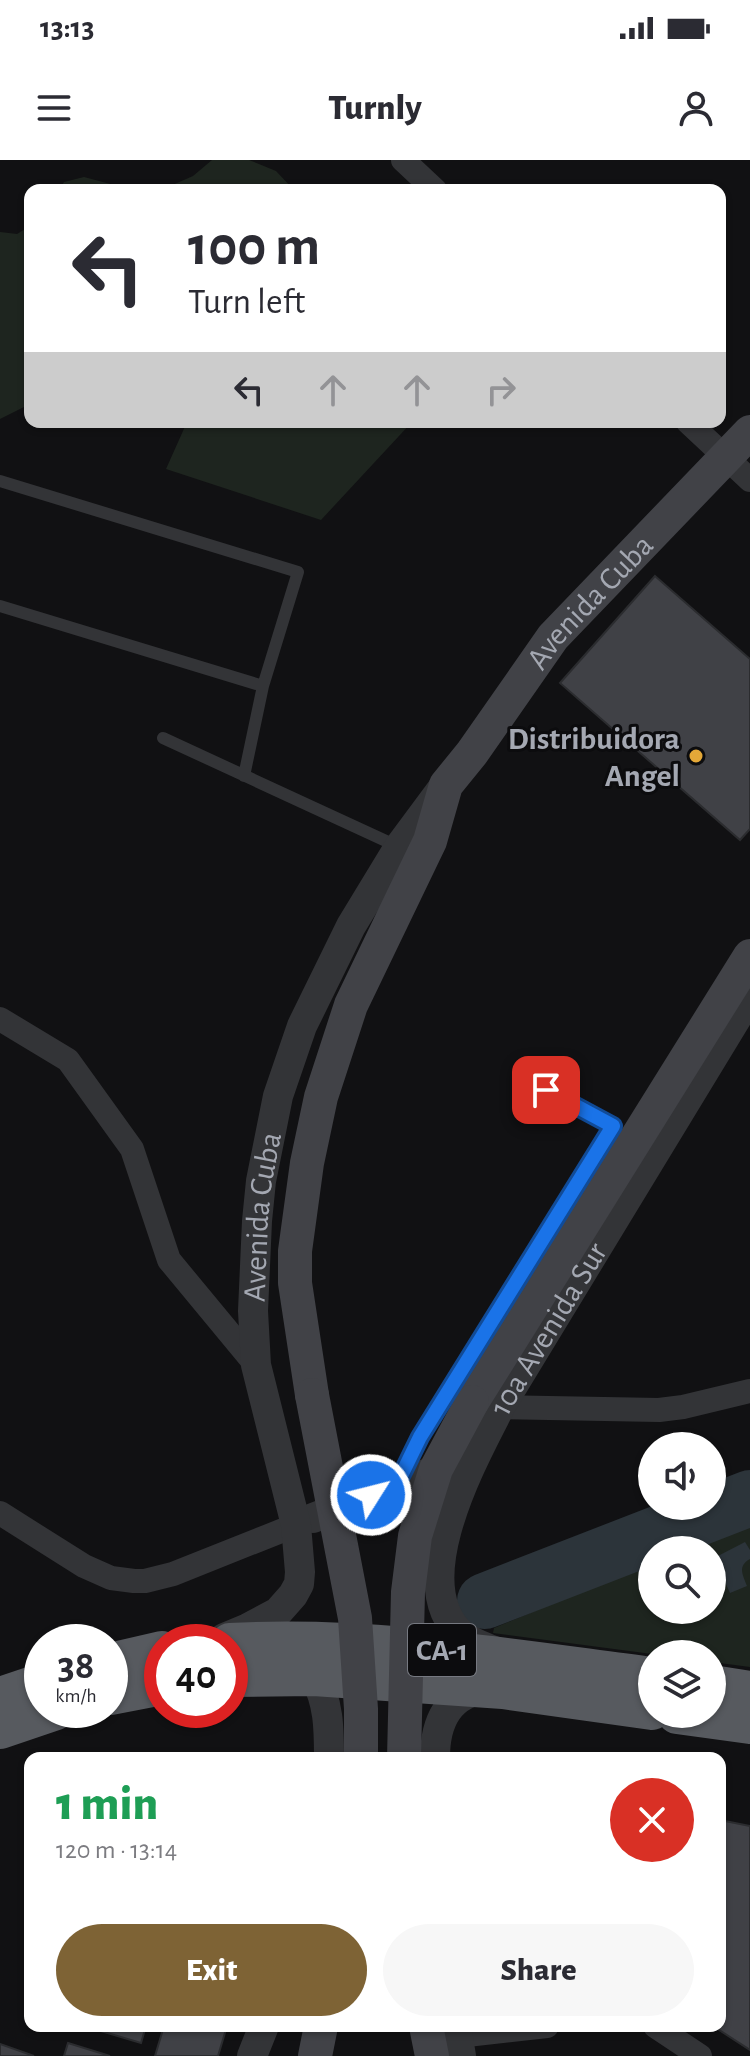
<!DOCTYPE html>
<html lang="en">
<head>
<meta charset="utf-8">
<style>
	body { margin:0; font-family:"Alegreya Sans",sans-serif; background:#f7f7f7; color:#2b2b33; height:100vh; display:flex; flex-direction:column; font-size:30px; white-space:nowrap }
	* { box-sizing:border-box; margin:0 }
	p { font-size:26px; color:#7c7c81 }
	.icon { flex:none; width:44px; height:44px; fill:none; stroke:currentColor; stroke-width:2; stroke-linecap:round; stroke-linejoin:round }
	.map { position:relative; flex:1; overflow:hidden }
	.panel { position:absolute; left:24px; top:1592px; width:702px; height:280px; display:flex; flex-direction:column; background:#fff; border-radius:16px; box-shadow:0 2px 6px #0004 }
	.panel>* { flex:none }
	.banner { position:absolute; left:24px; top:24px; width:702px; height:244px; border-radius:16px; box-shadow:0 2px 6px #0004; background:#fff; color:#2b2b33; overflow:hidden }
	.buttons { position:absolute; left:638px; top:1272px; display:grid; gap:16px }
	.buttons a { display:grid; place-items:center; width:88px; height:88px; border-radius:50%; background:#fff; box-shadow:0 2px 6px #0004; font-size:40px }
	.speed { position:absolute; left:24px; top:1464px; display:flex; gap:16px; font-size:40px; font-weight:700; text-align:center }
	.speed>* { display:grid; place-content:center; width:104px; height:104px; border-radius:50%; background:#fff; box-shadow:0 2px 6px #0004; line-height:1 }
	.speed small { font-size:20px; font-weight:400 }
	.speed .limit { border:12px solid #d22; background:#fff; color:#111 }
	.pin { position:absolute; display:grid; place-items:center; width:68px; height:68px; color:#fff; margin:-34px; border-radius:16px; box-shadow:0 4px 12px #0006 }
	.me { position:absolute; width:88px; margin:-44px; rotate:54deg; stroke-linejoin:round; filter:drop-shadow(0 0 6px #0008) }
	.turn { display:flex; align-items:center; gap:28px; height:168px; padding:0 32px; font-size:36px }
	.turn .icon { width:104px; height:104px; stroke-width:2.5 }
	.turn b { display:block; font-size:56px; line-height:68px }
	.lanes { display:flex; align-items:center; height:76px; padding:0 32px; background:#0003; justify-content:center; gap:40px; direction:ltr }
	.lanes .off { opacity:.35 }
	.round { display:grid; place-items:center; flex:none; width:84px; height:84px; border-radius:42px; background:#f7f7f7 }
	.summary { display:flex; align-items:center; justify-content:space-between; height:136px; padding:0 32px }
	h1 { font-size:48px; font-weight:800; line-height:60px; color:#1e9e55 }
	.cta { display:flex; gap:16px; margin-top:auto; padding:16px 32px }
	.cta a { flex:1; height:92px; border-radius:48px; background:#7e6335; color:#fff; font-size:32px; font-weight:800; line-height:92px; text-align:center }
	.cta a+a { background:#f7f7f7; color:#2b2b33 }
	.status { display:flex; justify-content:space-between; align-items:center; height:56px; padding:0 40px; background:#fff; direction:ltr }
	.status svg { height:22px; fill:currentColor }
	header { display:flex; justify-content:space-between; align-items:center; height:104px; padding:0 32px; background:#fff; font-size:36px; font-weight:800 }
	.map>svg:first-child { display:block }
	.green { fill:#1e251f }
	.water { fill:#2c343a }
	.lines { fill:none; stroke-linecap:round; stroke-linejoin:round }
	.river { stroke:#2c343a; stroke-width:56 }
	.building { fill:#404146; stroke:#2b2c2f; stroke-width:2 }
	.service { stroke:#333437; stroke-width:12 }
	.minor { stroke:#333437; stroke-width:24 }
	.tertiary { stroke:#333437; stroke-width:30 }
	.secondary { stroke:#414247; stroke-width:34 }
	.trunk { stroke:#575a5f; stroke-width:40 }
	.secondary-bridge { stroke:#414247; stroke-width:34 }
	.route-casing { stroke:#114b97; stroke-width:20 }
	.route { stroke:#1a73e8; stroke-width:14 }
	.poi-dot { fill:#e4a838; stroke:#0c0c0e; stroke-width:3 }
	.labels { text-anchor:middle; stroke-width:6; stroke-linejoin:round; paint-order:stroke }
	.shield { fill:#0c0c0e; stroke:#767981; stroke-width:2 }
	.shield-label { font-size:30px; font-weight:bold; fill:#a4a8b2 }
	.street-label { font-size:32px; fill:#a4a8b2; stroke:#0c0c0e }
	.poi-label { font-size:32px; font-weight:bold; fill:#a4a8b2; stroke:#0c0c0e; text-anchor:end }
</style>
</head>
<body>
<div class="status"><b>13:13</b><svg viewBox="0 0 49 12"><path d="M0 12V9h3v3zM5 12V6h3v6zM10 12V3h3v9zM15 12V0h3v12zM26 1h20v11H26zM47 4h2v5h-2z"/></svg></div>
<header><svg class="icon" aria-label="menu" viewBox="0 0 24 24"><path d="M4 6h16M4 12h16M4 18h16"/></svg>Turnly<svg class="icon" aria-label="person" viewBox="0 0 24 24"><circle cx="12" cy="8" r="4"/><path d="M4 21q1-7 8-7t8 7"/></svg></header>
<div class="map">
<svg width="750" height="1896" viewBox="0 0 750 1896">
	<rect width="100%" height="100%" fill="#111113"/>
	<path class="green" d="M212,0h37l27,11 18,19h-133l32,-14z
		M84,17l49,13h-74l5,-8z
		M30,66v178l-30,15v-187l17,2z
		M187,262h225l-91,98 -155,-51z
		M750,1364v143l-38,-5v-8h-60l-159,-21 1,-5 158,-66v48h60v-60h-30z"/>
	<path class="water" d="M745,1382l5,8v9c-13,7 -7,16 -3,27l-17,7 -16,-35z"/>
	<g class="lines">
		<path class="river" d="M485,1441l265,-103"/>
	</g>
	<path class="building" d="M655,416l95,83v170l-10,11 -180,-157z
		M720,1660l30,6v224l-37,-24h7z
		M84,1866h62l-5,17z
		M164,1866h63l-9,30h-63z
		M68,1883l42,13h-46z
		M0,1884l34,12h-34z"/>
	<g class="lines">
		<path class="service" d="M0,321l298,91 -35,114 -19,90
			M0,446l263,80
			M163,578l236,109
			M399,1319l21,-42 193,-311 -67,-36"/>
		<path class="minor" d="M403,0l32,30
			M688,262l62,58
			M0,859l68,41 64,89 37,111 87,105
			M500,1247l159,3 24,-3 67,-16
			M0,1353l84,53 27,12 23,3h11l28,-7 123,-49
			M655,1866l45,30
			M458,1876l89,-10"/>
		<g class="tertiary">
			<path d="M313,1358l141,-55"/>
			<path id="s1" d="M224,1478l24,-10 30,-16 15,-17 6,-11 1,-12 -4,-47 -40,-160 -3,-54 4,-90 4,-40 17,-85 24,-70 49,-100 48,-79 43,-58"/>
			<path id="s2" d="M496,1492c-10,-5 -24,-9 -33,-16 -60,-51 10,-176 37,-229l250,-411"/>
			<path d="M314,1516c15,26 15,53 15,82"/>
			<path d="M435,1598c0,-35 13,-66 52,-69"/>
			<path d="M456,1866l5,30"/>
			<path d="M252,1896l12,-30"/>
		</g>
		<g class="secondary">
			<path id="s3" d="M312,1235l-17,-112v-32l12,-88 14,-66 30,-92 79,-164 16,-56 26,-32 81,-116 197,-205"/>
			<path d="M472,1242l278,-446"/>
			<path d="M426,1866l6,30"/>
			<path d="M315,1896l6,-30"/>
		</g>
		<path class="trunk" d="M230,1483c141,-8 282,16 422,34
			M110,1503l52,-12
			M230,1517l84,-1 189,13 149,21
			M712,1525l38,6
			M110,1535l52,-10
			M0,1537l42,-14
			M677,1554l73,10
			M0,1569l56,-19"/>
		<path class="secondary-bridge" d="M312,1235l43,223 6,91v49
			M404,1598l4,-166 7,-56 21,-67 36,-67"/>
	</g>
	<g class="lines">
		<defs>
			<path id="route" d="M371,1335l25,-9 24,-49 193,-311 -67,-36"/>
		</defs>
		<use href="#route" class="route-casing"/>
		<use href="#route" class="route"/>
	</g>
	<circle class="poi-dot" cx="696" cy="596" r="8"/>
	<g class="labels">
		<rect class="shield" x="408" y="1464" width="68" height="52" rx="6"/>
		<g class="shield-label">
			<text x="442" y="1500">CA-1</text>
		</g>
		<g class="street-label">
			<text dy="11" stroke="none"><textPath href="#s3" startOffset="872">Avenida Cuba</textPath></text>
			<text dy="11" stroke="none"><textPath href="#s1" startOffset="468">Avenida Cuba</textPath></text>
			<text dy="11" stroke="none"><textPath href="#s2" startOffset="376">10a Avenida Sur</textPath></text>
		</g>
		<g class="poi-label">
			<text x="680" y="589">Distribuidora<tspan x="680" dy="37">Angel</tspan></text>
		</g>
	</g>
</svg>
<div class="buttons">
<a><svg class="icon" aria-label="sound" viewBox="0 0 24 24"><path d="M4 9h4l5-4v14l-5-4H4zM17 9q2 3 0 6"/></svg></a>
<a><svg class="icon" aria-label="search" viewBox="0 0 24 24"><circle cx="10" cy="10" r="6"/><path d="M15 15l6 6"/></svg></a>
<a><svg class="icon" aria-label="layers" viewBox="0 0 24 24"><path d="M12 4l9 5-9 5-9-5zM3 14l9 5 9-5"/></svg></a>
</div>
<div class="speed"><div>38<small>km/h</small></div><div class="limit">40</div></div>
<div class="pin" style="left:546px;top:930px;background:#d93025"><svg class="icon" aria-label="arrive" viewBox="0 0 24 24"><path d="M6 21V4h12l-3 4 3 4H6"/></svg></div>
<svg class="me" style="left:371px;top:1335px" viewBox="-20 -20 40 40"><circle r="17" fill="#1a73e8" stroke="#fff" stroke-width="3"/><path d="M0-11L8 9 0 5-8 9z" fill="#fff"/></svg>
<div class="banner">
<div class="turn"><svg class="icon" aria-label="left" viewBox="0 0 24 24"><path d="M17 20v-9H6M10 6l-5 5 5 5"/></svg><div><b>100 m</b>Turn left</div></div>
<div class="lanes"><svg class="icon" aria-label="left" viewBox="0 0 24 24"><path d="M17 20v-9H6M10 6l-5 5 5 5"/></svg><svg class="icon off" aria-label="ahead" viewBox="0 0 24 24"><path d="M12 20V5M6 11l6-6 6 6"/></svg><svg class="icon off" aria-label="ahead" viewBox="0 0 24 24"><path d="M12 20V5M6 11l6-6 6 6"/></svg><svg class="icon off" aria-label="right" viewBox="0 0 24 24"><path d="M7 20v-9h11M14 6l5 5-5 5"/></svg></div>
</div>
<section class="panel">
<div class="summary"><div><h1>1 min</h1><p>120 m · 13:14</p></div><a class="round" style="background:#d93025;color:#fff"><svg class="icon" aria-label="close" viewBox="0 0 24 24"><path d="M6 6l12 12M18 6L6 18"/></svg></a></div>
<div class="cta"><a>Exit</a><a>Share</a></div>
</section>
</div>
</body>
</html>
